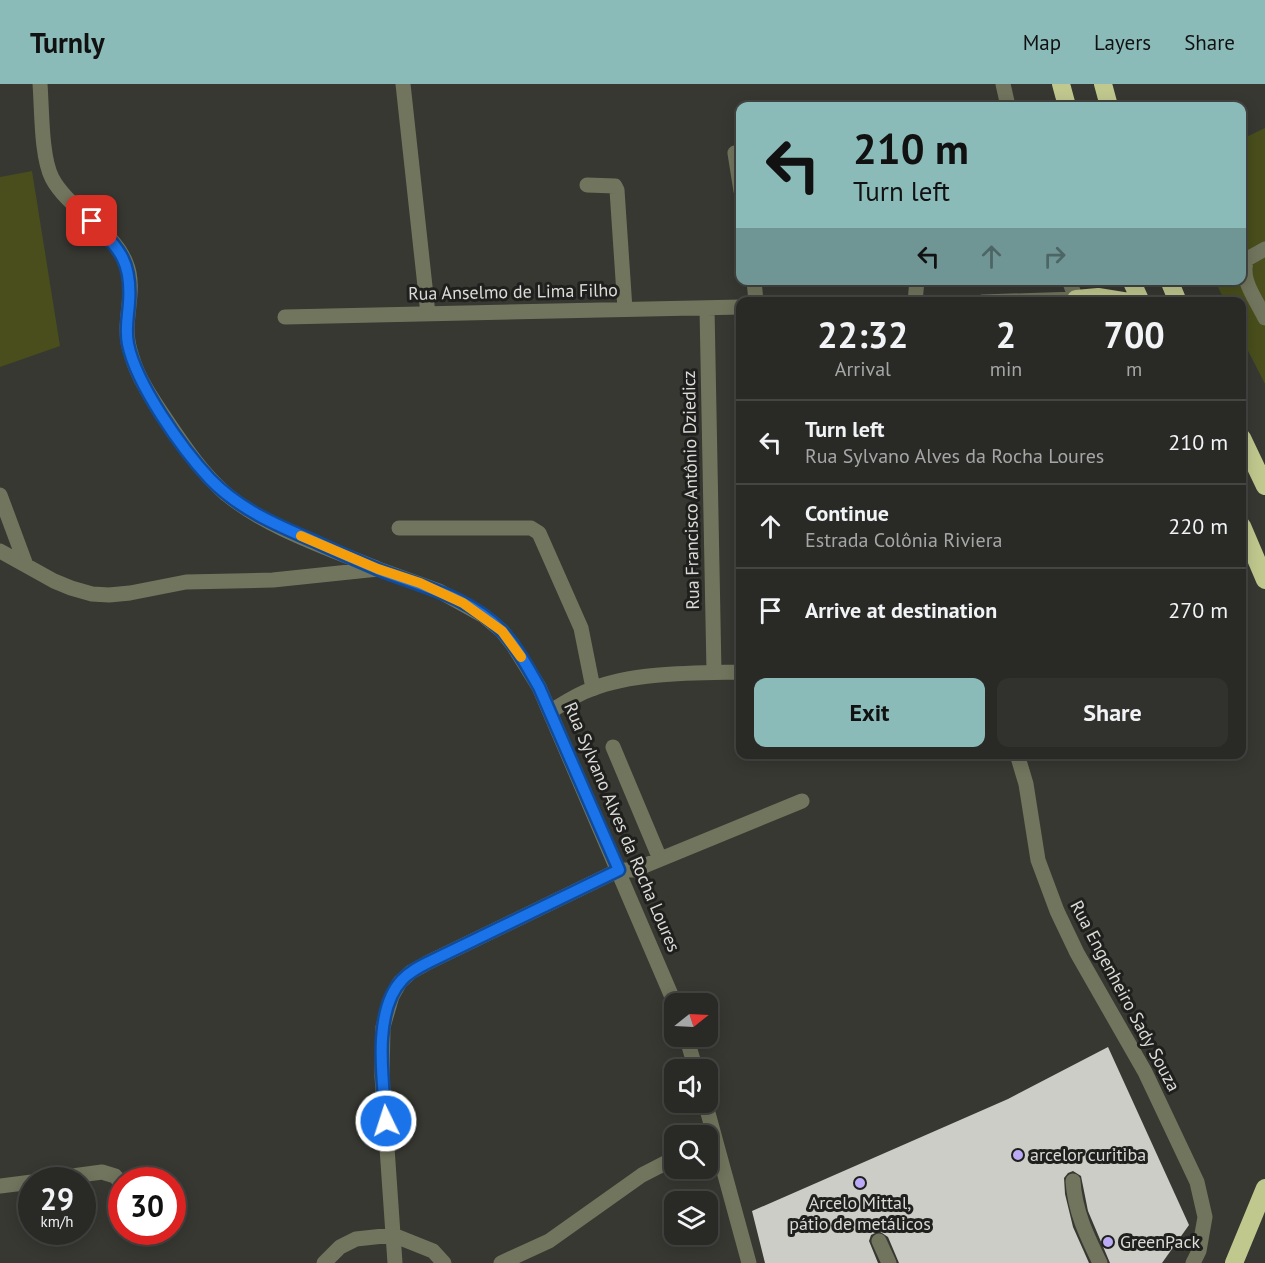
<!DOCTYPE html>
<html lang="en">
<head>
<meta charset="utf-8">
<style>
	body { margin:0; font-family:"PT Sans",sans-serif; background:#31322e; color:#f1f3f6; height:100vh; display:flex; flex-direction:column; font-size:22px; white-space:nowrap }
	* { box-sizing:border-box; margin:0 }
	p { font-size:20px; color:#a5a7a7 }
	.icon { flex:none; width:33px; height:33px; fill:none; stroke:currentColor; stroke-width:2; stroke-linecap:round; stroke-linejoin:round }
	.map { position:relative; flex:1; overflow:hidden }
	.side { position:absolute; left:736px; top:213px; width:510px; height:462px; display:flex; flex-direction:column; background:#292a26; border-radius:12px; box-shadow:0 3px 15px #0003,0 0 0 2px #454643 }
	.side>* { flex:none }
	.banner { position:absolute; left:736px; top:18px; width:510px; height:183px; border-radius:12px; box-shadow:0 3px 15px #0003,0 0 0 2px #454643; background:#8bbbb9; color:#111; overflow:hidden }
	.needle { width:39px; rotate:72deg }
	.fabs { position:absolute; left:664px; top:909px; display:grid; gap:12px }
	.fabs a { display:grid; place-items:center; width:54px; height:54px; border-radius:12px; background:#292a26; box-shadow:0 3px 15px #0003,0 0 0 2px #454643; font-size:30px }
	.speed { position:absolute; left:18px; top:1083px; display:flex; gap:12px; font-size:30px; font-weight:700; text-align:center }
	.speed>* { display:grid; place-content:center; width:78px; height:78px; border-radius:50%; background:#292a26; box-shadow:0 3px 15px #0003,0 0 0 2px #454643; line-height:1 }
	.speed small { font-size:15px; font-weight:400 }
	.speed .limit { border:9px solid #d22; background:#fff; color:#111 }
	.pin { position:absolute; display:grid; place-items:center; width:51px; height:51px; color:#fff; margin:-26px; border-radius:12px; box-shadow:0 3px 9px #0006 }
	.me { position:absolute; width:66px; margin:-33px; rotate:356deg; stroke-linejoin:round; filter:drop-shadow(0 0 4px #0008) }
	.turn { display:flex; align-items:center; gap:21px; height:126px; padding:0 18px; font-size:27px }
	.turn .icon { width:78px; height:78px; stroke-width:2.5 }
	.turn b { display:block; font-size:42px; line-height:51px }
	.lanes { display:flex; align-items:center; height:57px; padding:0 18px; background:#0003; justify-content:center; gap:30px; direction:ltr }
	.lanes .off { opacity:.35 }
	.eta { display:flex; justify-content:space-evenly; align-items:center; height:102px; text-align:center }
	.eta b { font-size:36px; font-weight:700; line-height:42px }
	.primary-button { display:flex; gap:12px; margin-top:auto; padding:12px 18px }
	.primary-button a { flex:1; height:69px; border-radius:12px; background:#8bbbb9; color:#111; font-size:24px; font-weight:700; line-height:69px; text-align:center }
	.primary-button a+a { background:#31322e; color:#f1f3f6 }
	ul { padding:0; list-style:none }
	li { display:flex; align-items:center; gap:18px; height:84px; padding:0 18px; border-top:2px solid #454643 }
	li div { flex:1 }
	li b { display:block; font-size:22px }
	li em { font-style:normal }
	header { display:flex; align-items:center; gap:36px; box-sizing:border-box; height:84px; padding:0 30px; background:#8bbbb9; color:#111 }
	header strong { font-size:28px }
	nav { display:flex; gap:33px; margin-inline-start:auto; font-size:21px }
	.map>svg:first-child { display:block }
	.green { fill:#494e1c }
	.building { fill:#cccdc6 }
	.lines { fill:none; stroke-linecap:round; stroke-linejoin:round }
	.minor { stroke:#72755d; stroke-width:15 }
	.highway { stroke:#c1c88e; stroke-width:18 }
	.route-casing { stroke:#114b97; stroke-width:15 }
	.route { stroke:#1a73e8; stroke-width:10 }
	.slow { stroke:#f59e0b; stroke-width:10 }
	.poi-dot { fill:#bbaaf6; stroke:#1f1f1d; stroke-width:2 }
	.labels { text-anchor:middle; stroke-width:6; stroke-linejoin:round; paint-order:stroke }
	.street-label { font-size:18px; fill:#dbdcd8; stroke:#1f1f1d }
	.poi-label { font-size:18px; fill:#dbdcd8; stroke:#1f1f1d; text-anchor:start }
</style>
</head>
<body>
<header>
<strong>Turnly</strong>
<nav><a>Map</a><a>Layers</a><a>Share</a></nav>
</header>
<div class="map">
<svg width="1265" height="1179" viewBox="0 0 1265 1179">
	<rect width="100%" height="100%" fill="#373832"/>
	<path class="green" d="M1265,44v256l-23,-45v-37l-17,-1 -10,-20 27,-1v-141z
		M32,87l28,175 -60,21v-190z"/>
	<path class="building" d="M1108,963l81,178 -27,38h-52l-22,-52 -7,-35 -8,-5 -5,2 -4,5 1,16 8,33 16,36h-190l-11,-26 -9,-6 -8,4 -2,6 9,22h-113l-13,-52 256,-112z"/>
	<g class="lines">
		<path class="minor" d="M40,0c2,25 1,73 12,94 16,31 61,51 74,85 9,21 1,45 1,67 0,9 2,18 5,27 7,24 23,46 37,67 17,25 34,50 57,70 43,35 100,53 150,74
			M403,0l25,230
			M1003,0l5,22
			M735,69l6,38
			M587,101l28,1 2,4 8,119
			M1265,165l-18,10c-8,20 9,40 18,59
			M754,196l2,22
			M1069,196l8,22
			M915,218l2,-22
			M982,218l94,-3
			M707,224l7,364
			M285,233l456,-10
			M0,411l26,70
			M399,444h132l8,5 42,95 12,60
			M0,467l54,30 17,7 21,6 17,1 21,-2 56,-11 87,-2 105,-11 61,22 45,25 18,15 11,14 26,42 136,317
			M551,627c13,-8 26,-17 41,-22 41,-17 105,-16 149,-17
			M613,663l47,112
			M1017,670l9,30 12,76 19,51 20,42 68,119 52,110 8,35 -6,34 -6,12
			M686,952l10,34
			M705,1018l44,161
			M43,1096l59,-8 13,4 7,8
			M1073,1097c2,31 14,55 27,82
			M0,1102l32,-4
			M879,1157l10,22
			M324,1179l16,-16 16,-8 37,-4 40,16 11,12
			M395,1179l-13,-187 1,-49 9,-31 8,-14 11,-10 18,-10 190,-92h15l168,-69
			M501,1179l48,-22 93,-66 33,-17"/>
		<path class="highway" d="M1061,0l6,22
			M1103,0l6,22
			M1131,196l10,22
			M1169,196l9,22
			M1076,215l22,-2 31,5
			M1242,354l23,48
			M1242,442l23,54
			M1234,1179l31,-75"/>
	</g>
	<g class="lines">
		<defs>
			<path id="route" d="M92,137c28,29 40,40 37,82 -1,14 -4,27 -1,41 8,40 54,105 82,135 29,30 66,46 104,62 21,10 42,19 63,28 43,17 91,27 125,62 15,16 26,37 37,56l80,183 -190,92c-10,5 -20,10 -27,18 -30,32 -19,101 -16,141"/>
		</defs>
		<use href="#route" class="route-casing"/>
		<use href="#route" class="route"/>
		<path class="slow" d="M301,452l77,33 42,14 43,20 39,28 19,26"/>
	</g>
	<g class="poi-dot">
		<circle cx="1018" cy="1071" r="6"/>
		<circle cx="860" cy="1099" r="6"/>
		<circle cx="1108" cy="1158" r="6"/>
	</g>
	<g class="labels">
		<g class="street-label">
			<text transform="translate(513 208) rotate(-1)" y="6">Rua Anselmo de Lima Filho</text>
			<text transform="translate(691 406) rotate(-91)" y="6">Rua Francisco Antônio Dziedicz</text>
			<text transform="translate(622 743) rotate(67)" y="6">Rua Sylvano Alves da Rocha Loures</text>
			<text transform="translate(1125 912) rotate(62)" y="6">Rua Engenheiro Sady Souza</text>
		</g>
		<g class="poi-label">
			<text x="1030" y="1077">arcelor curitiba</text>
			<text x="860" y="1125" text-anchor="middle">Arcelo Mittal,<tspan x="860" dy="21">pátio de metálicos</tspan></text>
			<text x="1120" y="1164">GreenPack</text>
		</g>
	</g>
</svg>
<div class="fabs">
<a><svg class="needle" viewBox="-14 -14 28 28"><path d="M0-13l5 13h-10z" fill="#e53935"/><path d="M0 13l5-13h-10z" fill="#a5a7a7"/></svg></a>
<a><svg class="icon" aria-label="sound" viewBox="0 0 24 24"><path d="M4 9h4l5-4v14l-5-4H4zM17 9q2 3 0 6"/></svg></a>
<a><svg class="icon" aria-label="search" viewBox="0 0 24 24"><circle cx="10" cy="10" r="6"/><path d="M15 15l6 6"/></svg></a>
<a><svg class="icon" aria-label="layers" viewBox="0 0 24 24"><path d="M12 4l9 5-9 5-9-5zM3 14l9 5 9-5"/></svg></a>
</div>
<div class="speed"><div>29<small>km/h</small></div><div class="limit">30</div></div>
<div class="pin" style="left:92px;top:137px;background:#d93025"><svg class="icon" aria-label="arrive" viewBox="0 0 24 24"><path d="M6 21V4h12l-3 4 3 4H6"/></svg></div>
<svg class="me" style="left:386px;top:1037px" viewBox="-20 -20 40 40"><circle r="17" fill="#1a73e8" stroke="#fff" stroke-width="3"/><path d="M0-11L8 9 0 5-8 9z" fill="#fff"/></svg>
<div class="banner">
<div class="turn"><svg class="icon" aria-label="left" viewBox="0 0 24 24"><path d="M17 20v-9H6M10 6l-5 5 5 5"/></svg><div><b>210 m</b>Turn left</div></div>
<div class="lanes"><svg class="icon" aria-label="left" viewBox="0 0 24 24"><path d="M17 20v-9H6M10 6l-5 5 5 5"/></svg><svg class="icon off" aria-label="ahead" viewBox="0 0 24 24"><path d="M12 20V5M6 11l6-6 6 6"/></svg><svg class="icon off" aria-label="right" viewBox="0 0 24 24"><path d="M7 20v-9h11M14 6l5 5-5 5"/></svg></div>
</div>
<section class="side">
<div class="eta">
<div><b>22:32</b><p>Arrival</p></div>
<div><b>2</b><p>min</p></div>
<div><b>700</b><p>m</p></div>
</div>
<ul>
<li><svg class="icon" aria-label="left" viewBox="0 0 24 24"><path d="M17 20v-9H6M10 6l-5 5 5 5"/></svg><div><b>Turn left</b><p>Rua Sylvano Alves da Rocha Loures</p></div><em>210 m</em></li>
<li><svg class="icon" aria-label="ahead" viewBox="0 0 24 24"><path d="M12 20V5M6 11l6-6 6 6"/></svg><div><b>Continue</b><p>Estrada Colônia Riviera</p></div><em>220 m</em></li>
<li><svg class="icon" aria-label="arrive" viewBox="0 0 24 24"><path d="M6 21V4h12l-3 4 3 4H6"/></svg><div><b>Arrive at destination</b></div><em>270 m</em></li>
</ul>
<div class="primary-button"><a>Exit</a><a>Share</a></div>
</section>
</div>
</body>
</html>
